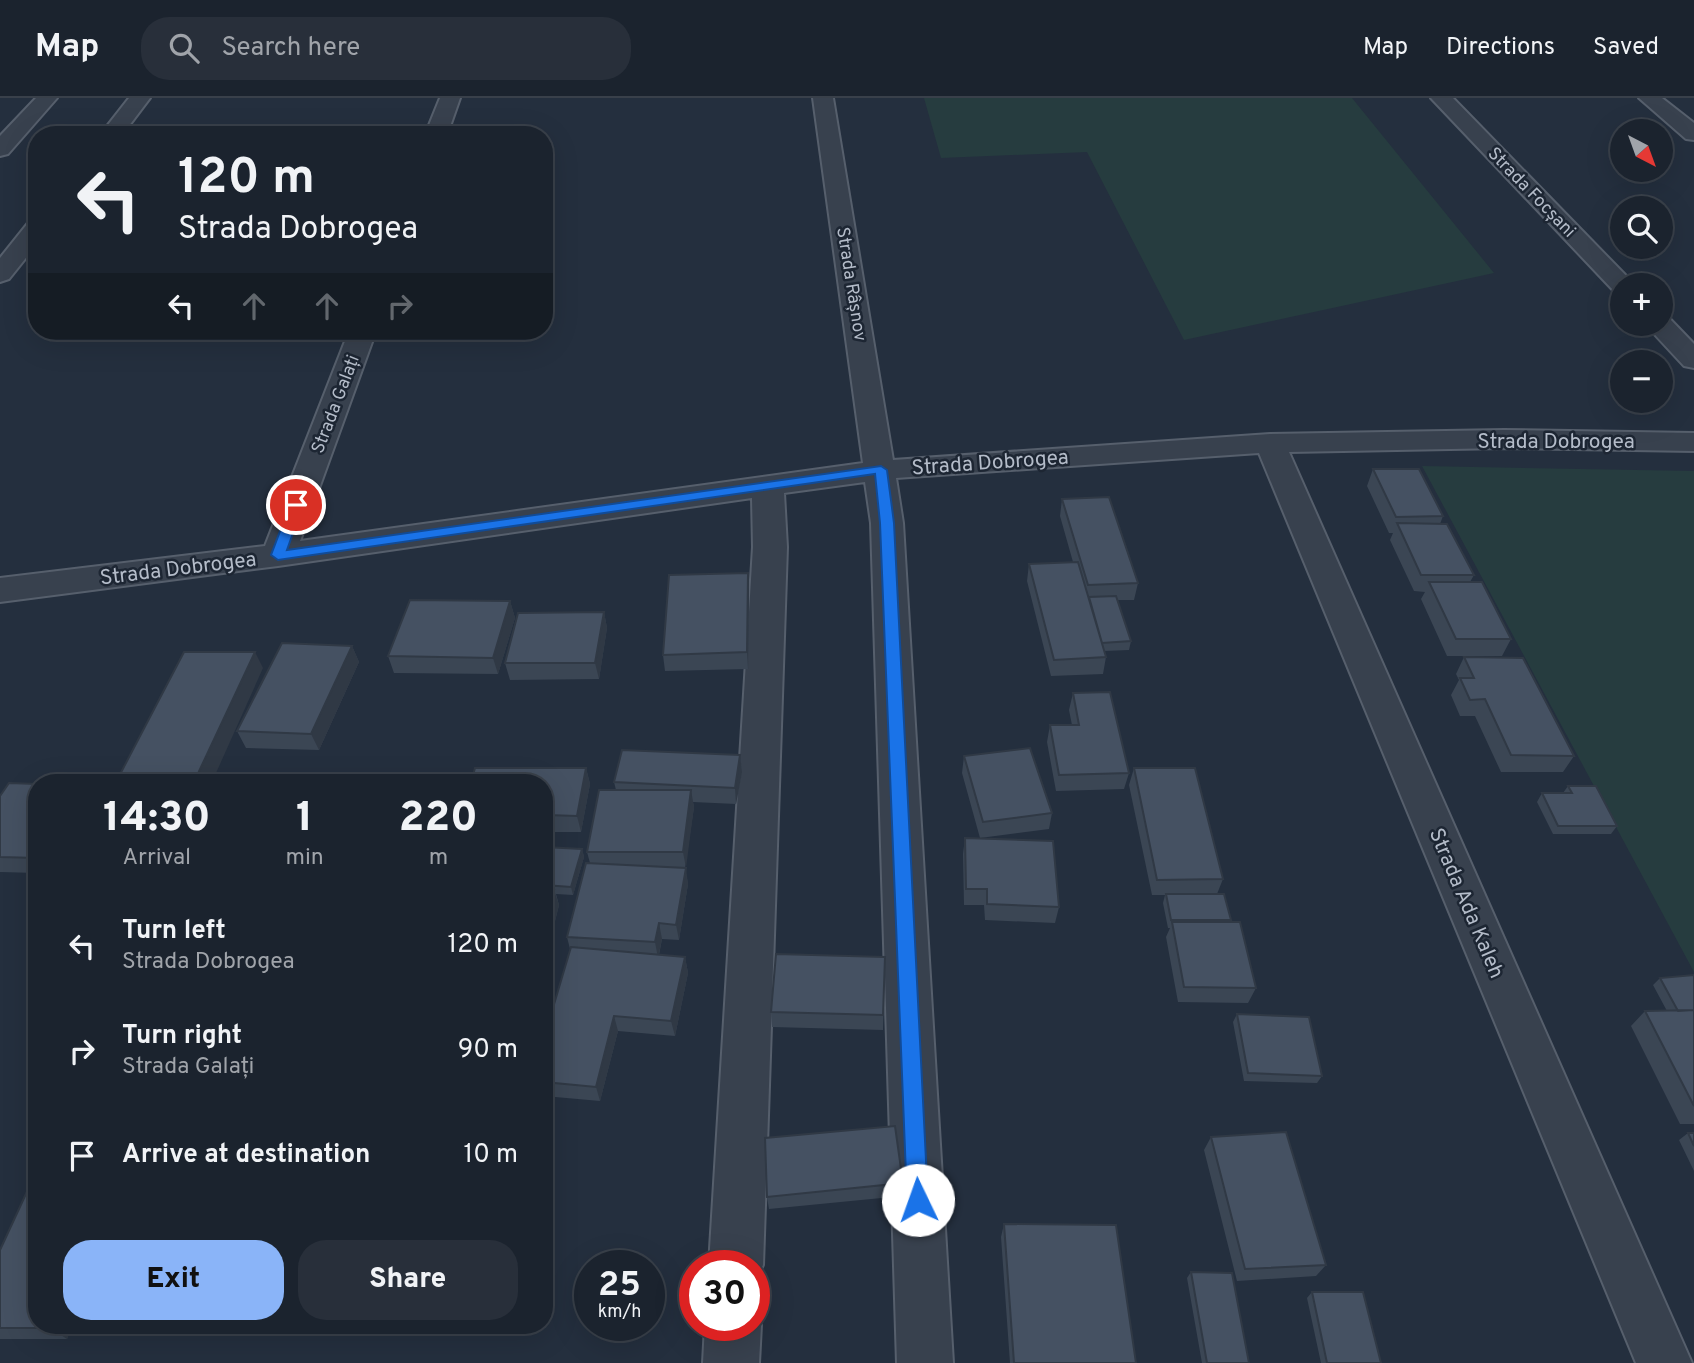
<!DOCTYPE html>
<html lang="en">
<head>
<meta charset="utf-8">
<style>
	body { margin:0; font-family:Overpass,sans-serif; background:#282f3a; color:#f1f3f6; height:100vh; display:flex; flex-direction:column; font-size:26px; white-space:nowrap }
	* { box-sizing:border-box; margin:0 }
	p { font-size:23px; color:#a0a4aa }
	.icon { flex:none; width:38px; height:38px; fill:none; stroke:currentColor; stroke-width:2; stroke-linecap:round; stroke-linejoin:round }
	.map { position:relative; flex:1; overflow:hidden }
	.sheet { position:absolute; left:28px; top:676px; width:525px; height:560px; display:flex; flex-direction:column; background:#1b232e; border-radius:28px; box-shadow:0 7px 28px #0002,0 0 0 2px #39404a }
	.sheet>* { flex:none }
	.hud { position:absolute; left:28px; top:28px; width:525px; height:214px; border-radius:28px; box-shadow:0 7px 28px #0002,0 0 0 2px #39404a; background:#1b232e; color:#f1f3f6; overflow:hidden }
	.needle { width:46px; rotate:139deg }
	.buttons { position:absolute; left:1610px; top:21px; display:grid; gap:14px }
	.buttons a { display:grid; place-items:center; width:63px; height:63px; border-radius:50%; background:#1b232e; box-shadow:0 7px 28px #0002,0 0 0 2px #39404a; font-size:35px }
	.speed { position:absolute; left:574px; top:1152px; display:flex; gap:14px; font-size:35px; font-weight:700; text-align:center }
	.speed>* { display:grid; place-content:center; width:91px; height:91px; border-radius:50%; background:#1b232e; box-shadow:0 7px 28px #0002,0 0 0 2px #39404a; line-height:1 }
	.speed small { font-size:18px; font-weight:400 }
	.speed .limit { border:10px solid #d22; background:#fff; color:#111 }
	.pin { position:absolute; display:grid; place-items:center; width:60px; height:60px; color:#fff; margin:-30px; border:4px solid #fff; border-radius:50%; box-shadow:0 2px 7px #0007 }
	.me { position:absolute; width:77px; margin:-38px; rotate:357deg; stroke-linejoin:round; filter:drop-shadow(0 0 5px #0008) }
	.turn { display:flex; align-items:center; gap:24px; height:147px; padding:0 35px; font-size:32px }
	.turn .icon { width:91px; height:91px; stroke-width:2.5 }
	.turn b { display:block; font-size:49px; line-height:60px }
	.lanes { display:flex; align-items:center; height:66px; padding:0 35px; background:#0003; justify-content:center; gap:35px; direction:ltr }
	.lanes .off { opacity:.35 }
	.eta { display:flex; justify-content:space-evenly; align-items:center; height:119px; text-align:center }
	.eta b { font-size:42px; font-weight:800; line-height:49px }
	.button { display:flex; gap:14px; margin-top:auto; padding:14px 35px }
	.button a { flex:1; height:80px; border-radius:28px; background:#8ab4f8; color:#111; font-size:28px; font-weight:800; line-height:80px; text-align:center }
	.button a+a { background:#282f3a; color:#f1f3f6 }
	ul { padding:0; list-style:none }
	li { display:flex; align-items:center; gap:21px; height:105px; padding:0 35px }
	li div { flex:1 }
	li b { display:block; font-size:26px }
	li em { font-style:normal }
	header { display:flex; align-items:center; gap:42px; box-sizing:border-box; height:98px; padding:0 35px; background:#1b232e; border-bottom:2px solid #39404a }
	header strong { font-size:33px }
	nav { display:flex; gap:38px; margin-inline-start:auto; font-size:24px }
	.search { width:490px; height:63px; background:#282f3a; display:flex; align-items:center; gap:18px; box-sizing:border-box; padding:0 24px; border-radius:28px; color:#a0a4aa; font-size:26px }
	.map>svg:first-child { display:block }
	.green { fill:#263c3f }
	.lines { fill:none; stroke-linecap:round; stroke-linejoin:round }
	.minor-casing { stroke:#565f6c; stroke-width:4 }
	.minor { fill:#38414e; fill-rule:evenodd }
	.wall { fill:#3b4654 }
	.shaded-wall { fill:#303945 }
	.building { fill:#455162; stroke:#303945; stroke-width:2 }
	.route { fill:#1a73e8; stroke:#114b97; stroke-width:2 }
	.labels { text-anchor:middle; stroke-width:5; stroke-linejoin:round; paint-order:stroke }
	.far-street-label { font-size:18px; fill:#b4bcc9; stroke:#1d2633 }
	.street-label { font-size:21px; fill:#b4bcc9; stroke:#1d2633 }
</style>
</head>
<body>
<header>
<strong>Map</strong>
<div class="search"><svg class="icon" aria-label="search" viewBox="0 0 24 24"><circle cx="10" cy="10" r="6"/><path d="M15 15l6 6"/></svg>Search here</div>
<nav><a>Map</a><a>Directions</a><a>Saved</a></nav>
</header>
<div class="map">
<svg width="1694" height="1265" viewBox="0 0 1694 1265">
	<rect width="100%" height="100%" fill="#242f3e"/>
	<path class="green" d="M924,0h428l142,175 -310,67 -97,-188 -146,6z
		M1422,368l272,5v501z"/>
	<g class="lines">
		<defs>
			<path id="minor" d="M36,0h21l-49,56 -8,2v-20z
				M129,0h21l-28,37h-22z
				M440,0h20l-13,37h-22z
				M813,0h20l60,362 377,-26 234,-4 190,3v18l-190,-3 -215,4 403,911h-56l-377,-910 -363,25 7,45 50,840h-56l-26,-840 -6,-41 -81,11 3,54 -24,718 -9,19v-19h-45l44,-718 -1,-49 -474,68 -278,36v-24l265,-32 84,-215h27l-76,210 563,-78z
				M1431,0h22l182,187h-13v8l-9,-3z
				M1639,0h23l32,25v17l-8,-1z
				M37,123v23l-28,35 -9,3v-24l28,-35z
				M1661,218l8,2 25,26v24l-10,-2 -39,-42h16z
				M754,1212l7,15 -2,38h-56l2,-38h49z"/>
		</defs>
		<use href="#minor" class="minor-casing"/>
		<use href="#minor" class="minor"/>
	</g>
	<path class="wall" d="M1373,371l70,47 -3,8 34,51 -4,7 41,57 -9,17h-55l-26,-57 4,-7 -11,-1 -24,-51 3,-7h-4l-22,-47z
		M1062,401l76,84 -4,17h-16l13,41 -2,9 -25,1 2,6 -3,17 -52,2 -24,-95 2,-17 44,-2 -13,-46z
		M749,492l-1,79 -83,2 -2,-16z
		M510,503l5,17 -17,56 -104,-1 -6,-17z
		M604,514l3,16 -8,51 -89,1 -5,-17z
		M352,548l7,16 -40,88 -73,-2 -9,-17z
		M1464,559l110,99 -11,16h-62l-26,-56h-15l-9,-21 8,-15 -3,-6z
		M1073,595l56,80 -5,16 -68,2 -9,-49 3,-17h22l-3,-15z
		M740,657l2,17 -6,32 -43,-2 1,5 -9,61 3,16 -9,56 -17,-1 -3,16 26,2 3,16 -13,63 -57,-5 -18,70 -56,-5v-58l26,-89 -3,-12 23,-74 -3,-11 29,-62 -2,-8z
		M964,658l88,57 -3,16 -69,9 -18,-65z
		M586,670l4,16 -9,48h-29l-3,15h-5v-65z
		M1134,670l89,111 -6,15 14,26 -1,2 26,66 -8,15 -70,-1 -12,-65 4,-9h-2l-5,-25 2,-8h-13l-23,-110z
		M37,686v89l-37,-1v-76z
		M1568,688l49,40 -6,8h-58l-16,-32 5,-9h21z
		M965,740l94,69 -4,16 -70,-3 -1,-15h-20l-1,-51z
		M544,749l38,2 2,8 -11,38 -17,-1 3,11 -12,48h-3z
		M885,859l-2,73 -111,-3 -1,-15z
		M37,875v23l-8,-8z
		M1694,877v149h-14l-49,-98 14,-15h22l-14,-26 7,-7z
		M1237,916l85,62 -5,7 -73,-2 -11,-59z
		M1688,1035h6v38l-15,-31z
		M1211,1039l115,128 -10,11 -79,5 -33,-131z
		M903,1085l-1,13 -133,13 -2,-12z
		M1004,1126l132,139h-126l-9,-126z
		M0,1152l37,75h36l-6,14h-67z
		M1191,1174l58,91h-47l-15,-85z
		M1312,1194l69,71h-60l-14,-65z"/>
	<path class="shaded-wall" d="M748,475l1,17 -1,79 -1,-17z
		M510,503l5,17 -17,56 -5,-16z
		M604,514l3,16 -8,51 -4,-16z
		M352,548l7,16 -40,88 -8,-16z
		M255,554l8,16 -51,114h-18z
		M740,657l2,17 -6,32 -1,-16z
		M586,670l4,16 -9,48 -4,-16z
		M691,692l3,17 -8,61 -3,-16z
		M547,717l5,17 -3,15 -5,-17z
		M582,751l2,8 -11,38 -2,-8z
		M686,770l2,16 -9,56 -3,-15z
		M554,792l5,15 -12,48 -3,-7v-19z
		M659,825l3,16 -4,19 -3,-16z
		M685,859l3,16 -13,63 -4,-15z
		M614,918l4,15 -18,70 -4,-14z
		M51,1227h22l-6,14 -17,-11z"/>
	<path class="building" d="M1373,371h46l24,47 -47,1z
		M1109,399l29,86 -50,2 -26,-86z
		M1397,425l50,1 27,51h-53z
		M1078,464l28,95 -52,3 -25,-96z
		M748,475l-1,79 -84,3 6,-80z
		M1429,484h53l29,57h-55z
		M1116,498l15,45 -29,2 -13,-46z
		M410,502l100,1 -17,57 -105,-2z
		M604,514l-9,51h-90l13,-50z
		M282,545l70,3 -41,88 -74,-3z
		M184,554h71l-61,130h-78z
		M1464,559l59,1 51,98 -63,-1 -26,-56 -15,1 -10,-22h14z
		M1110,594l19,81 -70,2 -9,-50h29l-6,-32z
		M1030,650l22,65 -69,9 -19,-66z
		M622,652l118,5 -5,33 -121,-6z
		M475,670h111l-9,48 -30,-1 -3,15v-48h-73z
		M1134,670h61l28,111 -66,1z
		M9,685l28,1v74l-37,-1v-61z
		M1568,688h28l21,40h-59l-16,-33h30z
		M599,692h92l-8,62h-96z
		M965,740l88,3 6,66 -72,-3v-15h-21z
		M544,749l38,2 -11,38 -27,-2z
		M586,765l100,5 -10,57 -17,-2 -4,19 -88,-5z
		M544,791l10,1 -10,37z
		M1166,796h58l7,26h-60z
		M1172,824h68l16,66 -72,-1z
		M571,849l114,10 -14,64 -57,-5 -18,71 -52,-5v-44z
		M776,856l109,3 -2,58 -112,-3z
		M37,875v15h-8z
		M1694,877v35l-16,1 -18,-33z
		M1694,912v96l-49,-95z
		M1237,916l72,3 13,59 -74,-3z
		M895,1028l8,57 -136,14 -2,-59z
		M1286,1034l40,133 -81,4 -34,-132z
		M1688,1035h6v13z
		M37,1072v155h14l-1,3h-50v-78z
		M1004,1126l112,1 20,138h-122z
		M1191,1174l41,1 17,90h-42z
		M1312,1194h51l18,71h-54z"/>
	<path class="route" d="M881,368l6,4 7,53 34,677 -3,8 -7,3 -8,-3 -3,-8 -27,-677 -5,-49 -597,86 -7,-5 19,-50 6,-4 7,4 -16,45z"/>
	<g class="labels">
		<g class="far-street-label">
			<text transform="translate(1532 94) rotate(46)" y="6">Strada Focșani</text>
			<text transform="translate(852 186) rotate(81)" y="6">Strada Râșnov</text>
			<text transform="translate(335 306) rotate(-69)" y="6">Strada Galați</text>
		</g>
		<g class="street-label">
			<text x="1556" y="350">Strada Dobrogea</text>
			<text transform="translate(990 364) rotate(-4)" y="7">Strada Dobrogea</text>
			<text transform="translate(178 470) rotate(-7)" y="7">Strada Dobrogea</text>
			<text transform="translate(1467 805) rotate(67)" y="7">Strada Ada Kaleh</text>
		</g>
	</g>
</svg>
<div class="buttons">
<a><svg class="needle" viewBox="-14 -14 28 28"><path d="M0-13l5 13h-10z" fill="#e53935"/><path d="M0 13l5-13h-10z" fill="#a0a4aa"/></svg></a>
<a><svg class="icon" aria-label="search" viewBox="0 0 24 24"><circle cx="10" cy="10" r="6"/><path d="M15 15l6 6"/></svg></a>
<a>+</a>
<a>−</a>
</div>
<div class="speed"><div>25<small>km/h</small></div><div class="limit">30</div></div>
<div class="pin" style="left:296px;top:407px;background:#d93025"><svg class="icon" aria-label="arrive" viewBox="0 0 24 24"><path d="M6 21V4h12l-3 4 3 4H6"/></svg></div>
<svg class="me" style="left:918px;top:1102px" viewBox="-20 -20 40 40"><circle r="19" fill="#fff"/><path d="M0-13L10 11 0 6-10 11z" fill="#1a73e8"/></svg>
<div class="hud">
<div class="turn"><svg class="icon" aria-label="left" viewBox="0 0 24 24"><path d="M17 20v-9H6M10 6l-5 5 5 5"/></svg><div><b>120 m</b>Strada Dobrogea</div></div>
<div class="lanes"><svg class="icon" aria-label="left" viewBox="0 0 24 24"><path d="M17 20v-9H6M10 6l-5 5 5 5"/></svg><svg class="icon off" aria-label="ahead" viewBox="0 0 24 24"><path d="M12 20V5M6 11l6-6 6 6"/></svg><svg class="icon off" aria-label="ahead" viewBox="0 0 24 24"><path d="M12 20V5M6 11l6-6 6 6"/></svg><svg class="icon off" aria-label="right" viewBox="0 0 24 24"><path d="M7 20v-9h11M14 6l5 5-5 5"/></svg></div>
</div>
<section class="sheet">
<div class="eta">
<div><b>14:30</b><p>Arrival</p></div>
<div><b>1</b><p>min</p></div>
<div><b>220</b><p>m</p></div>
</div>
<ul>
<li><svg class="icon" aria-label="left" viewBox="0 0 24 24"><path d="M17 20v-9H6M10 6l-5 5 5 5"/></svg><div><b>Turn left</b><p>Strada Dobrogea</p></div><em>120 m</em></li>
<li><svg class="icon" aria-label="right" viewBox="0 0 24 24"><path d="M7 20v-9h11M14 6l5 5-5 5"/></svg><div><b>Turn right</b><p>Strada Galați</p></div><em>90 m</em></li>
<li><svg class="icon" aria-label="arrive" viewBox="0 0 24 24"><path d="M6 21V4h12l-3 4 3 4H6"/></svg><div><b>Arrive at destination</b></div><em>10 m</em></li>
</ul>
<div class="button"><a>Exit</a><a>Share</a></div>
</section>
</div>
</body>
</html>
